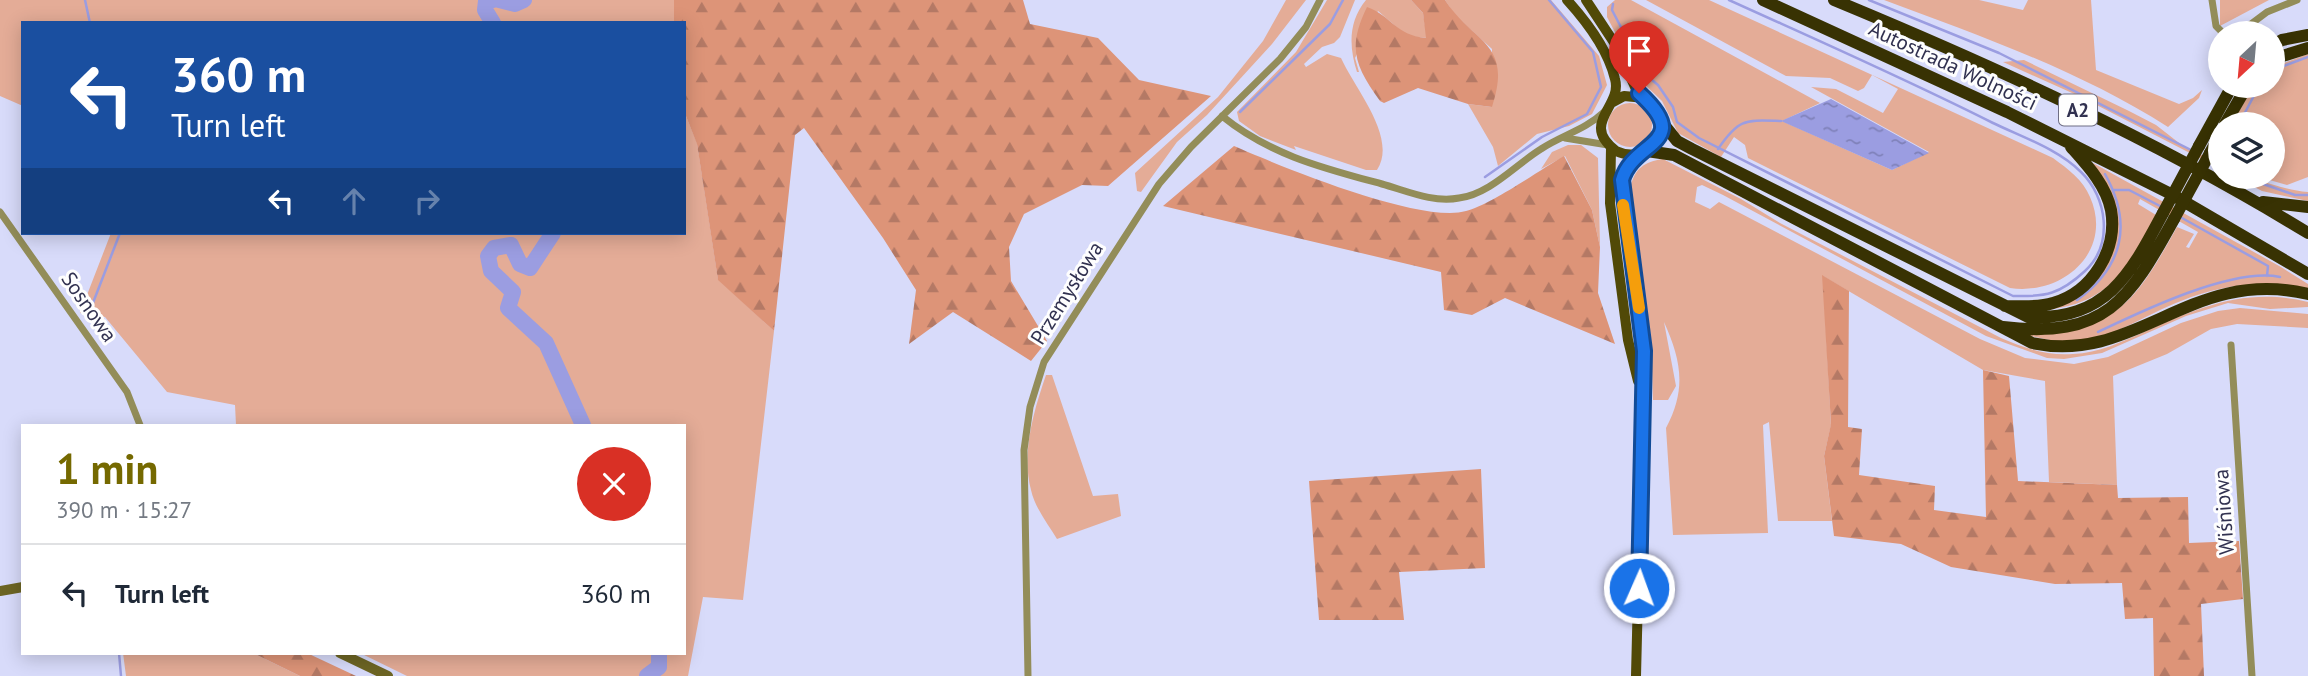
<!DOCTYPE html>
<html lang="en">
<head>
<meta charset="utf-8">
<style>
	body { margin:0; font-family:"PT Sans",sans-serif; background:#f6f6f7; color:#1f2937; height:100vh; display:flex; flex-direction:column; font-size:26px; white-space:nowrap }
	* { box-sizing:border-box; margin:0 }
	p { font-size:23px; color:#747a83 }
	.icon { flex:none; width:38px; height:38px; fill:none; stroke:currentColor; stroke-width:2; stroke-linecap:round; stroke-linejoin:round }
	.map { position:relative; flex:1; overflow:hidden }
	.side { position:absolute; left:21px; top:424px; width:665px; height:231px; display:flex; flex-direction:column; background:#fff; border-radius:0px; box-shadow:0 4px 18px #0003 }
	.side>* { flex:none }
	.top-card { position:absolute; left:21px; top:21px; width:665px; height:214px; border-radius:0px; box-shadow:0 4px 18px #0003; background:#1a4fa0; color:#fff; overflow:hidden }
	.needle { width:46px; rotate:206deg }
	.fabs { position:absolute; left:2208px; top:21px; display:grid; gap:14px }
	.fabs a { display:grid; place-items:center; width:77px; height:77px; border-radius:50%; background:#fff; box-shadow:0 4px 18px #0003; font-size:35px }
	.pin { position:absolute; display:grid; place-items:center; width:60px; height:60px; color:#fff; margin:-72px -30px; border-radius:50% 50% 50% 0; rotate:-45deg; box-shadow:0 0 7px #0007 }
	.pin .icon { rotate:45deg }
	.me { position:absolute; width:77px; margin:-38px; rotate:2deg; stroke-linejoin:round; filter:drop-shadow(0 0 5px #0008) }
	.turn { display:flex; align-items:center; gap:24px; height:147px; padding:0 35px; font-size:32px }
	.turn .icon { width:91px; height:91px; stroke-width:2.5 }
	.turn b { display:block; font-size:49px; line-height:60px }
	.lanes { display:flex; align-items:center; height:66px; padding:0 35px; background:#0003; justify-content:center; gap:35px; direction:ltr }
	.lanes .off { opacity:.35 }
	.round { display:grid; place-items:center; flex:none; width:74px; height:74px; border-radius:37px; background:#f6f6f7 }
	.head { display:flex; align-items:center; justify-content:space-between; height:119px; padding:0 35px }
	h1 { font-size:42px; font-weight:700; line-height:52px; color:#756900 }
	ul { padding:0; list-style:none }
	li { display:flex; align-items:center; gap:21px; height:98px; padding:0 35px; border-top:2px solid #e0e1e3 }
	li div { flex:1 }
	li b { display:block; font-size:26px }
	li em { font-style:normal }
	.map>svg:first-child { display:block }
	.green { fill:#e4ac97 }
	.forest { fill:url(#forest-firs) }
	.water { fill:url(#water-ripples) }
	.lines { fill:none; stroke-linecap:round; stroke-linejoin:round }
	.stream { stroke:#9b9de1; stroke-width:2.5 }
	.river { stroke:#9b9de1; stroke-width:16 }
	.street { stroke:#938d59; stroke-width:7 }
	.secondary { stroke:#6d6524; stroke-width:10 }
	.primary { stroke:#514907; stroke-width:10 }
	.highway { stroke:#383203; stroke-width:12 }
	.highway-bridge { stroke:#383203; stroke-width:12 }
	.route-casing { stroke:#114b97; stroke-width:18 }
	.route { stroke:#1a73e8; stroke-width:12 }
	.slow { stroke:#f59e0b; stroke-width:12 }
	.labels { text-anchor:middle; stroke-width:6; stroke-linejoin:round; paint-order:stroke }
	.shield { fill:#fefefe; stroke:#6e6e84; stroke-width:2 }
	.shield-label { font-size:19px; font-weight:bold; fill:#313150 }
	.street-label { font-size:21px; fill:#313150; stroke:#fefefe }
</style>
</head>
<body>
<div class="map">
<svg width="2308" height="676" viewBox="0 0 2308 676">
	<defs>
		<pattern id="forest-firs" width="22" height="20" patternUnits="userSpaceOnUse" patternTransform="scale(1.75)"><rect width="22" height="20" fill="#dd9478"/><path d="M5 1l3.5 6h-7zM16 11l3.5 6h-7z" fill="#b47965"/></pattern>
		<pattern id="water-ripples" width="26" height="14" patternUnits="userSpaceOnUse" patternTransform="scale(1.75)"><rect width="26" height="14" fill="#9b9de1"/><path d="M2 4q2-2 4 0t4 0M15 11q2-2 4 0t4 0" fill="none" stroke="#7f81b9"/></pattern>
	</defs>
	<rect width="100%" height="100%" fill="#d8dbfa"/>
	<path class="green" d="M0,0h674v23h-651v83l-23,-10z
		M1286,0h20l-34,44 -65,71 -30,27 -36,50 -4,-1 -2,-18 83,-76 45,-56z
		M1327,0h28l-15,37 -6,6 -12,4 -18,17 2,3 21,-13 14,4c14,31 57,80 36,112h-11l-72,-24 2,4 -36,-14 -21,-15 -2,-9 59,-60z
		M1366,0h45l12,13 4,25 -20,-2 -29,-25 -23,47 4,14h-2c-8,-25 -9,-50 9,-72z
		M1445,0h106l48,56 8,29 -15,29 -23,12 -32,8 -39,32 -5,-19 -25,-43 24,3v-58l-37,-34z
		M1615,0h16l189,103 -38,18 110,49 37,-18 -118,-65 25,2 47,24 15,-24 -26,-14 -8,13 -6,3 -28,-13 -44,-2 -140,-76h63l344,158c15,11 30,22 37,39 24,54 -27,99 -80,91l-262,-130 -3,-13 -11,-8 -13,20 -43,-24 -16,-32 -22,-21 -33,-63v-10z
		M1884,0h95l44,10 5,-10h63l5,70 83,34 14,-6 9,-8 -3,8 -31,29c-88,-56 -187,-91 -284,-127z
		M2220,0h49l-49,26z
		M2308,54v123l-21,8 -28,-8h14v-53h-41l21,-38h20v-19z
		M2024,60l105,51 27,14 27,21 38,18v5l-140,-72 -78,-35z
		M1608 125a22 22 0 1 1 44 0a22 22 0 1 1-44 0Z
		M684,111l13,32 21,136 56,52 -31,269 -40,-3 -15,79h-281l-47,-23h324v-228h-448l-1,-20 -68,-13 -62,-75 -25,-4 31,-80h573z
		M1568,145h13l17,13 2,89 -8,-37 -27,-54 -24,13 11,-17z
		M1663,159l78,40 39,24 221,115c24,10 45,18 72,16 26,-1 48,-12 71,-22 55,-25 103,-45 164,-30v5l-38,2 -42,-6 -42,13 -84,37 -38,6 -17,-1 -61,-22 -263,-141 -21,-10 -5,2 -2,15 15,7 9,-7 261,137 45,19 49,6 34,-7 73,-34 37,-12 22,-3 68,6v14l-71,-4 -26,5 -44,25 -54,22 4,109 -68,-3 -4,-101 -62,-11 -160,-94 8,149 -7,31 8,65h-54l-9,-99 -6,3 5,108 -95,2 -7,-107c21,-39 15,-68 -2,-106l12,64 -8,14h-15l-2,-62 -21,-150c5,-20 14,-26 33,-29z
		M2093,163l188,104 27,17v5c-44,-9 -85,-5 -127,12 -34,13 -64,35 -100,40 -18,3 -37,-2 -54,-6 90,-4 109,-34 150,-108l17,7 -8,13 3,1 9,-16 -58,-33 -2,5 18,11c-34,64 -52,94 -129,96l51,-14 40,-73z
		M2235,177c23,0 46,13 73,15v9l-46,-10z
		M1046,375h6l41,121 25,-2 3,22 -64,23c-9,-15 -22,-31 -26,-49 -10,-37 3,-80 15,-115z
		M123,653h130l47,23h-174z"/>
	<path class="forest" d="M674,0h349l7,24 68,14 41,42 72,16 -103,90 -26,-1 -58,29 -15,33 2,34 36,60 -16,20 -78,-49 -44,32 7,-54 -33,-52 -79,-110 -9,7 -21,196 -56,-51 -21,-136 -13,-33v-88h-10z
		M1411,0h34c30,45 68,42 47,107l-24,-3 -50,-16 -34,15 -4,-2c-25,-35 -33,-53 -13,-94 25,9 28,28 59,31l-3,-25z
		M1234,146c46,20 186,78 232,65 24,-6 74,-41 98,-55l28,54 8,37 -2,46 17,51 -110,-46 -33,17 -28,-5 -3,-38 -278,-66z
		M1822,275l27,16 -1,136 14,2 -3,46 76,11 -1,24 52,7 -3,-147 26,6 9,105 99,4 1,13 70,-1 1,46 50,-2 4,58 -42,5 3,72h-50l-1,-58 -28,1 -3,-36 -67,1 -104,-17 -50,-23 -67,-8 -10,-80 7,-32z
		M1481,469l4,99 -86,4 5,48h-85l-10,-139z
		M253,653h54l49,23h-56z"/>
	<path class="water" d="M1831,99l98,54 -37,17 -111,-49z"/>
	<g class="lines">
		<path class="stream" d="M85,0l5,23
			M1869,0l130,53 194,98
			M1613,4l-1,6 34,65 12,10 15,22 4,15 22,16 314,158c33,1 47,-2 72,-25 29,-27 22,-74 -4,-99 -23,-23 -59,-35 -88,-49 -87,-44 -176,-83 -264,-123
			M2273,70l35,-13
			M1240,112l90,-88 13,-24
			M2239,124l20,-38
			M1718,149c21,-31 27,-29 63,-28
			M2211,160l10,5
			M1485,177l57,-40 45,-23 14,-27 -8,-35 -44,-52
			M2243,177l52,18h13
			M2114,190h15l31,16
			M2182,218l86,48 -1,10
			M2077,300c46,-33 56,-76 28,-126
			M91,308l29,-75
			M2098,332c44,-21 135,-65 182,-55
			M119,653l2,23"/>
		<path class="river" d="M493,0l-7,1 -1,9 8,13
			M499,0l16,4 9,-4
			M553,233l-23,35 -10,-4 -9,-19 -17,3 -6,8 3,15 22,21 -5,16 38,35 37,82
			M647,676l12,-9v-14"/>
		<path class="street" d="M2212,0l4,26 7,7
			M2239,33l28,-21 30,-12
			M1222,116c48,39 101,52 160,68 25,7 51,19 77,14 31,-4 56,-33 82,-49 21,-14 44,-19 63,-37
			M1565,138l43,7
			M0,212l127,180 13,33
			M2231,345l21,331
			M1028,676l-4,-226 6,-43 14,-45 115,-178 32,-37 89,-88 26,-32 14,-27"/>
		<path class="secondary" d="M0,591l23,-4
			M340,653l48,23"/>
		<path class="primary" d="M1567,0c20,22 41,50 48,79 8,28 -36,44 1,72 26,12 50,-9 43,-37l-24,-27 -20,-43 -29,-44
			M1611,103l13,-7 21,2
			M1611,148l-1,55 18,137 10,41
			M1636,676l8,-325 -22,-156 3,-23 12,-17"/>
		<path class="highway" d="M1763,0l244,112 164,82 137,80
			M1834,0c162,67 324,141 474,233
			M2273,45l9,-5 26,-5
			M2273,59l35,-11
			M1661,121l16,20 15,8 336,168c78,4 102,-42 135,-104
			M2225,124l22,-38
			M2199,146l33,-60
			M1647,151l27,4 358,188c105,22 159,-77 276,-49
			M2210,153l11,-20
			M2263,202l45,5
			M2005,306c16,0 33,2 48,-3 39,-11 65,-53 58,-93 -5,-25 -24,-45 -40,-63
			M2003,327c102,12 126,-26 171,-108"/>
		<path class="highway-bridge" d="M2163,213l36,-67
			M2174,219l36,-66"/>
	</g>
	<g class="lines">
		<defs>
			<path id="route" d="M1639,93c56,51 -6,47 -17,87l22,171 -5,237"/>
		</defs>
		<use href="#route" class="route-casing"/>
		<use href="#route" class="route"/>
		<path class="slow" d="M1623,205l16,103"/>
	</g>
	<g class="labels">
		<rect class="shield" x="2059" y="94.5" width="38" height="31" rx="5"/>
		<g class="shield-label">
			<text x="2078" y="117">A2</text>
		</g>
		<g class="street-label">
			<text transform="translate(1953 66) rotate(25)" y="7">Autostrada Wolności</text>
			<text transform="translate(1067 293) rotate(-58)" y="7">Przemysłowa</text>
			<text transform="translate(89 307) rotate(55)" y="7">Sosnowa</text>
			<text transform="translate(2224 512) rotate(-94)" y="7">Wiśniowa</text>
		</g>
	</g>
</svg>
<div class="fabs">
<a><svg class="needle" viewBox="-14 -14 28 28"><path d="M0-13l5 13h-10z" fill="#e53935"/><path d="M0 13l5-13h-10z" fill="#747a83"/></svg></a>
<a><svg class="icon" aria-label="layers" viewBox="0 0 24 24"><path d="M12 4l9 5-9 5-9-5zM3 14l9 5 9-5"/></svg></a>
</div>
<div class="pin" style="left:1639px;top:93px;background:#d93025"><svg class="icon" aria-label="arrive" viewBox="0 0 24 24"><path d="M6 21V4h12l-3 4 3 4H6"/></svg></div>
<svg class="me" style="left:1639px;top:588px" viewBox="-20 -20 40 40"><circle r="17" fill="#1a73e8" stroke="#fff" stroke-width="3"/><path d="M0-11L8 9 0 5-8 9z" fill="#fff"/></svg>
<div class="top-card">
<div class="turn"><svg class="icon" aria-label="left" viewBox="0 0 24 24"><path d="M17 20v-9H6M10 6l-5 5 5 5"/></svg><div><b>360 m</b>Turn left</div></div>
<div class="lanes"><svg class="icon" aria-label="left" viewBox="0 0 24 24"><path d="M17 20v-9H6M10 6l-5 5 5 5"/></svg><svg class="icon off" aria-label="ahead" viewBox="0 0 24 24"><path d="M12 20V5M6 11l6-6 6 6"/></svg><svg class="icon off" aria-label="right" viewBox="0 0 24 24"><path d="M7 20v-9h11M14 6l5 5-5 5"/></svg></div>
</div>
<section class="side">
<div class="head"><div><h1>1 min</h1><p>390 m · 15:27</p></div><a class="round" style="background:#d93025;color:#fff"><svg class="icon" aria-label="close" viewBox="0 0 24 24"><path d="M6 6l12 12M18 6L6 18"/></svg></a></div>
<ul>
<li><svg class="icon" aria-label="left" viewBox="0 0 24 24"><path d="M17 20v-9H6M10 6l-5 5 5 5"/></svg><div><b>Turn left</b></div><em>360 m</em></li>
</ul>
</section>
</div>
</body>
</html>
